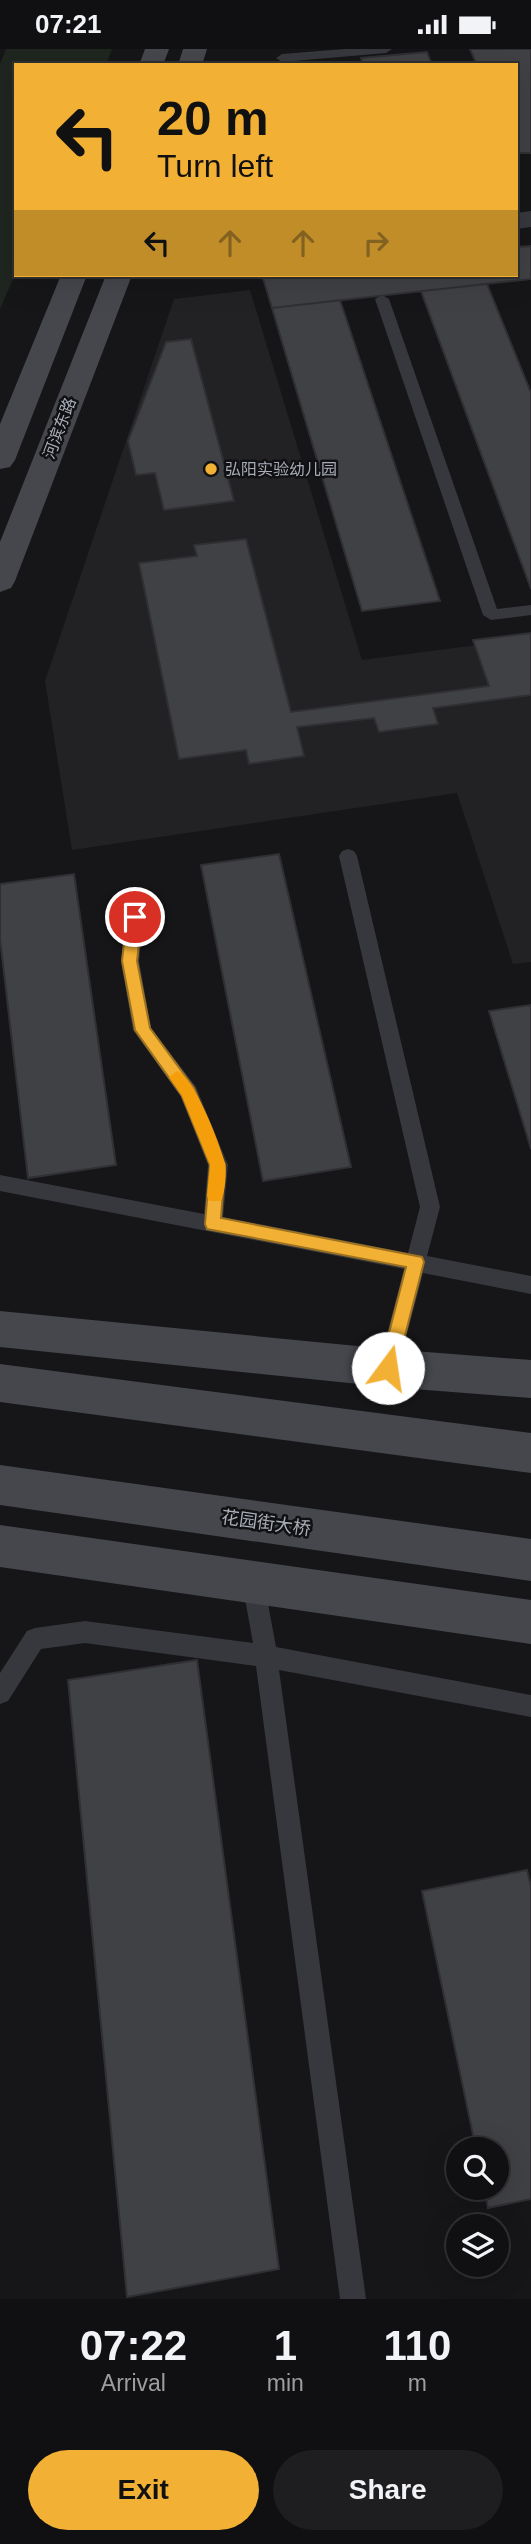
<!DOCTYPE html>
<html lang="en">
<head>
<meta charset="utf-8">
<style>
	body { margin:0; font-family:Arial,"Noto Sans SC",sans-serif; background:#1e1e20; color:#f1f3f6; height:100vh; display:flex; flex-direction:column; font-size:26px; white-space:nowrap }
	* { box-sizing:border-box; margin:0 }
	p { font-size:23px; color:#9c9d9f }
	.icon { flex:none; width:38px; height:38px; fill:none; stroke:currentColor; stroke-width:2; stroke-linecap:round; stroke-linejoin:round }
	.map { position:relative; height:2250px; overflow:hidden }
	.panel { display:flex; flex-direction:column; background:#101012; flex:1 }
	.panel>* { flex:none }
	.guide { position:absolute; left:14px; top:14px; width:504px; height:214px; border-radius:0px; box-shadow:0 7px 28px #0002,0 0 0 2px #303032; background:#f2b134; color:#111; overflow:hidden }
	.controls { position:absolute; left:446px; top:2088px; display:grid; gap:14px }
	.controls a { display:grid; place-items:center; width:63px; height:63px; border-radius:50%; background:#101012; box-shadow:0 7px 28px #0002,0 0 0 2px #303032; font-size:35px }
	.pin { position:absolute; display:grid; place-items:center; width:60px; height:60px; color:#fff; margin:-30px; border:4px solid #fff; border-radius:50%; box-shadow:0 2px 7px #0007 }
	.me { position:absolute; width:77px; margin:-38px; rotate:14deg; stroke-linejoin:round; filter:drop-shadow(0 0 5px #0008) }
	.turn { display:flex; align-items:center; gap:24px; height:147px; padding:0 28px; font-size:32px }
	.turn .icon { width:91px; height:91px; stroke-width:2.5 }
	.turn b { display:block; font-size:49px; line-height:60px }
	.lanes { display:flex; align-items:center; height:66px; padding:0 28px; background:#0003; justify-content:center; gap:35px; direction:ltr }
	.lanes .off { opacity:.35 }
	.eta { display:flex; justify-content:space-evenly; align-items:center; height:119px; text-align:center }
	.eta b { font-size:42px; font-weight:700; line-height:49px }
	.button { display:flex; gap:14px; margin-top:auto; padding:14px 28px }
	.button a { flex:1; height:80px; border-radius:42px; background:#f2b134; color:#111; font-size:28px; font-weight:700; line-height:80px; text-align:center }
	.button a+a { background:#1e1e20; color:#f1f3f6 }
	.status { display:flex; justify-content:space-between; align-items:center; height:49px; padding:0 35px; background:#101012; direction:ltr }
	.status svg { height:19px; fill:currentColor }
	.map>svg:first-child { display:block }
	.built { fill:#222225 }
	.green { fill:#1e261f }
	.building { fill:#404145; stroke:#303034; stroke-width:2 }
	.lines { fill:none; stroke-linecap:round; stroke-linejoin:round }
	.lane { fill:#37383d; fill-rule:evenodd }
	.street { fill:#37383d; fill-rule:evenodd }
	.secondary { fill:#45474d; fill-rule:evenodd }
	.route { fill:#f2b134; stroke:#9d7322; stroke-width:2 }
	.slow { fill:#f59e0b }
	.poi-dot { fill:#f2b134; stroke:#111113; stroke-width:2.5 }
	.labels { text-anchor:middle; stroke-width:5; stroke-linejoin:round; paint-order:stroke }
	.far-street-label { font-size:16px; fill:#a8adb8; stroke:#111113 }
	.far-poi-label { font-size:16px; fill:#a8adb8; stroke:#111113; text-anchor:start }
	.street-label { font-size:18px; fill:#a8adb8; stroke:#111113 }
</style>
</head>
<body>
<div class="status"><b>07:21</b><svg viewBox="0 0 49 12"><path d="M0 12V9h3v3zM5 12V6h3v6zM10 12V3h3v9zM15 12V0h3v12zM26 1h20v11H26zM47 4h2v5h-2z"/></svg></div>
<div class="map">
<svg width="531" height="2250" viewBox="0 0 531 2250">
	<rect width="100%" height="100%" fill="#161618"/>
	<path class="built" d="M250,241l112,370 169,-22v324l-18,2 -56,-171 -385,57 -27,-169 129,-382z"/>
	<path class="green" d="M6,0h106l-6,16h-90v207l-16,37v-245z"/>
	<path class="building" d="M470,0h61v104h-15v-88h-39z
		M427,3l5,13h-69l-2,-7z
		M531,197v33l-259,29 -10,-33h254v-28z
		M487,235l44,109v196l-110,-298z
		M340,251l100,301 -78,10 -90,-303z
		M191,290l43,162 -70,9 -9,-37 -19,2 -8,-34 38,-99z
		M246,490l45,173 198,-26 -16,-46 58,-7v62l-98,13 5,16 -59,8 -5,-14 -77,9 7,29 -55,8 -3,-14 -67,9 -40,-196 58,-7 -3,-11z
		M279,805l72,313 -88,14 -62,-316z
		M74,825l42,291 -88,13 -28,-239v-55z
		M531,956v144l-42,-138z
		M197,1611l82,609 -152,28 -59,-617z
		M527,1821l4,16v313l-43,9 -4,-21h13v-38h-21l-54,-258z"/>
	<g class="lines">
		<path class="lane" d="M345,0h47l-6,4 -104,9 -6,-4 6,-4z
			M382,246l7,4 108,310 34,-4v10l-40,5 -8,-5 -108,-316z
			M348,800l6,2 3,5 83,351 -13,49 104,20v18l-108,-21 -25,95 -3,7 -7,2 -7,-2 -3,-7 26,-99 -404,-78v-16l204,39 4,-49 -27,-68 -48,-67 -12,-69 7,-66 3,-5h12l3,5 -7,66 12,67 45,59 32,78 -5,52 185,36 12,-46 -81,-351 3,-5z
			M253,1522l8,3 3,8 12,65 255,48v22l-252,-47 87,629h-26l-84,-633 -171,-23 -44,6 -33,52 -8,3v-31l27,-42 8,-3 50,-7 168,22 -11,-61 3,-8z"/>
		<path class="street" d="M531,162v16l-15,2v-16z"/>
		<path class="secondary" d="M145,0h24l-6,16h-24z
			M183,0h24l-5,16h-24z
			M61,226h26l-72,185 -5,7 -10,2v-45z
			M106,226h26l-117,306 -4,7 -11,4v-50z
			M0,1262l388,38 143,11v38l-143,-11 -388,-40z
			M0,1315l531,69v40l-531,-71z
			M0,1416l531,74v42l-531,-76z
			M0,1476l531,75v44l-531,-77z"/>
	</g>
	<path class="route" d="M135,862l7,6 -5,44 13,67 44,60 31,77 -4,53 201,39 2,5 -29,112 -7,2 -6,-2 -2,-6 26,-101 -199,-38 -2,-5 5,-59 -28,-69 -47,-66 -13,-69 5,-44z"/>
	<path class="slow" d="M177,1022c17,5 43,73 48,92 2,10 0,29 -4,38h-12l-2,-5 3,-31 -28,-69 -13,-19z"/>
	<circle class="poi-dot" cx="211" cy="420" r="7"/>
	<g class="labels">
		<g class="far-street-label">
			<text transform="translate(59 379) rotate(-69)" y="6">河滨东路</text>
		</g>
		<g class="far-poi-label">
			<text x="225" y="426">弘阳实验幼儿园</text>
		</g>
		<g class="street-label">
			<text transform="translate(266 1474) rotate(8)" y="6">花园街大桥</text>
		</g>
	</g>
</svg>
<div class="controls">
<a><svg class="icon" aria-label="search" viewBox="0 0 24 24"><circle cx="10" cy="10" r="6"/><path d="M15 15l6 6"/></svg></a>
<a><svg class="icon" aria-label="layers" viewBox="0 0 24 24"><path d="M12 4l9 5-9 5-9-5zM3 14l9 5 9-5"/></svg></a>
</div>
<div class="pin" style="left:135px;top:868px;background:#d93025"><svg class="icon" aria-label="arrive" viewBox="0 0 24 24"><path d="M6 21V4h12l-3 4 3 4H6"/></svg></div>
<svg class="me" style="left:388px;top:1319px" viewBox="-20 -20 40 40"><circle r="19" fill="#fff"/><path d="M0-13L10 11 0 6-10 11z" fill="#f2b134"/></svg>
<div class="guide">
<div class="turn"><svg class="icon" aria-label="left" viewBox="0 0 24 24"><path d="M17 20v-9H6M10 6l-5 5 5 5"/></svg><div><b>20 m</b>Turn left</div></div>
<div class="lanes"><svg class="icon" aria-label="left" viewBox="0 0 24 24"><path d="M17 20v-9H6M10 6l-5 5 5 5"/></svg><svg class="icon off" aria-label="ahead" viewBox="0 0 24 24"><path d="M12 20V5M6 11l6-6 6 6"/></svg><svg class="icon off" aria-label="ahead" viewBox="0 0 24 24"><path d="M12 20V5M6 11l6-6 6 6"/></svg><svg class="icon off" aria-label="right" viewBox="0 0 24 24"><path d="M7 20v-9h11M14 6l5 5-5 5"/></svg></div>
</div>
</div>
<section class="panel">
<div class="eta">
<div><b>07:22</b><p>Arrival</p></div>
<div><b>1</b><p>min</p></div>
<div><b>110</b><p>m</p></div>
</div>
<div class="button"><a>Exit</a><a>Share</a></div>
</section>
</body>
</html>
